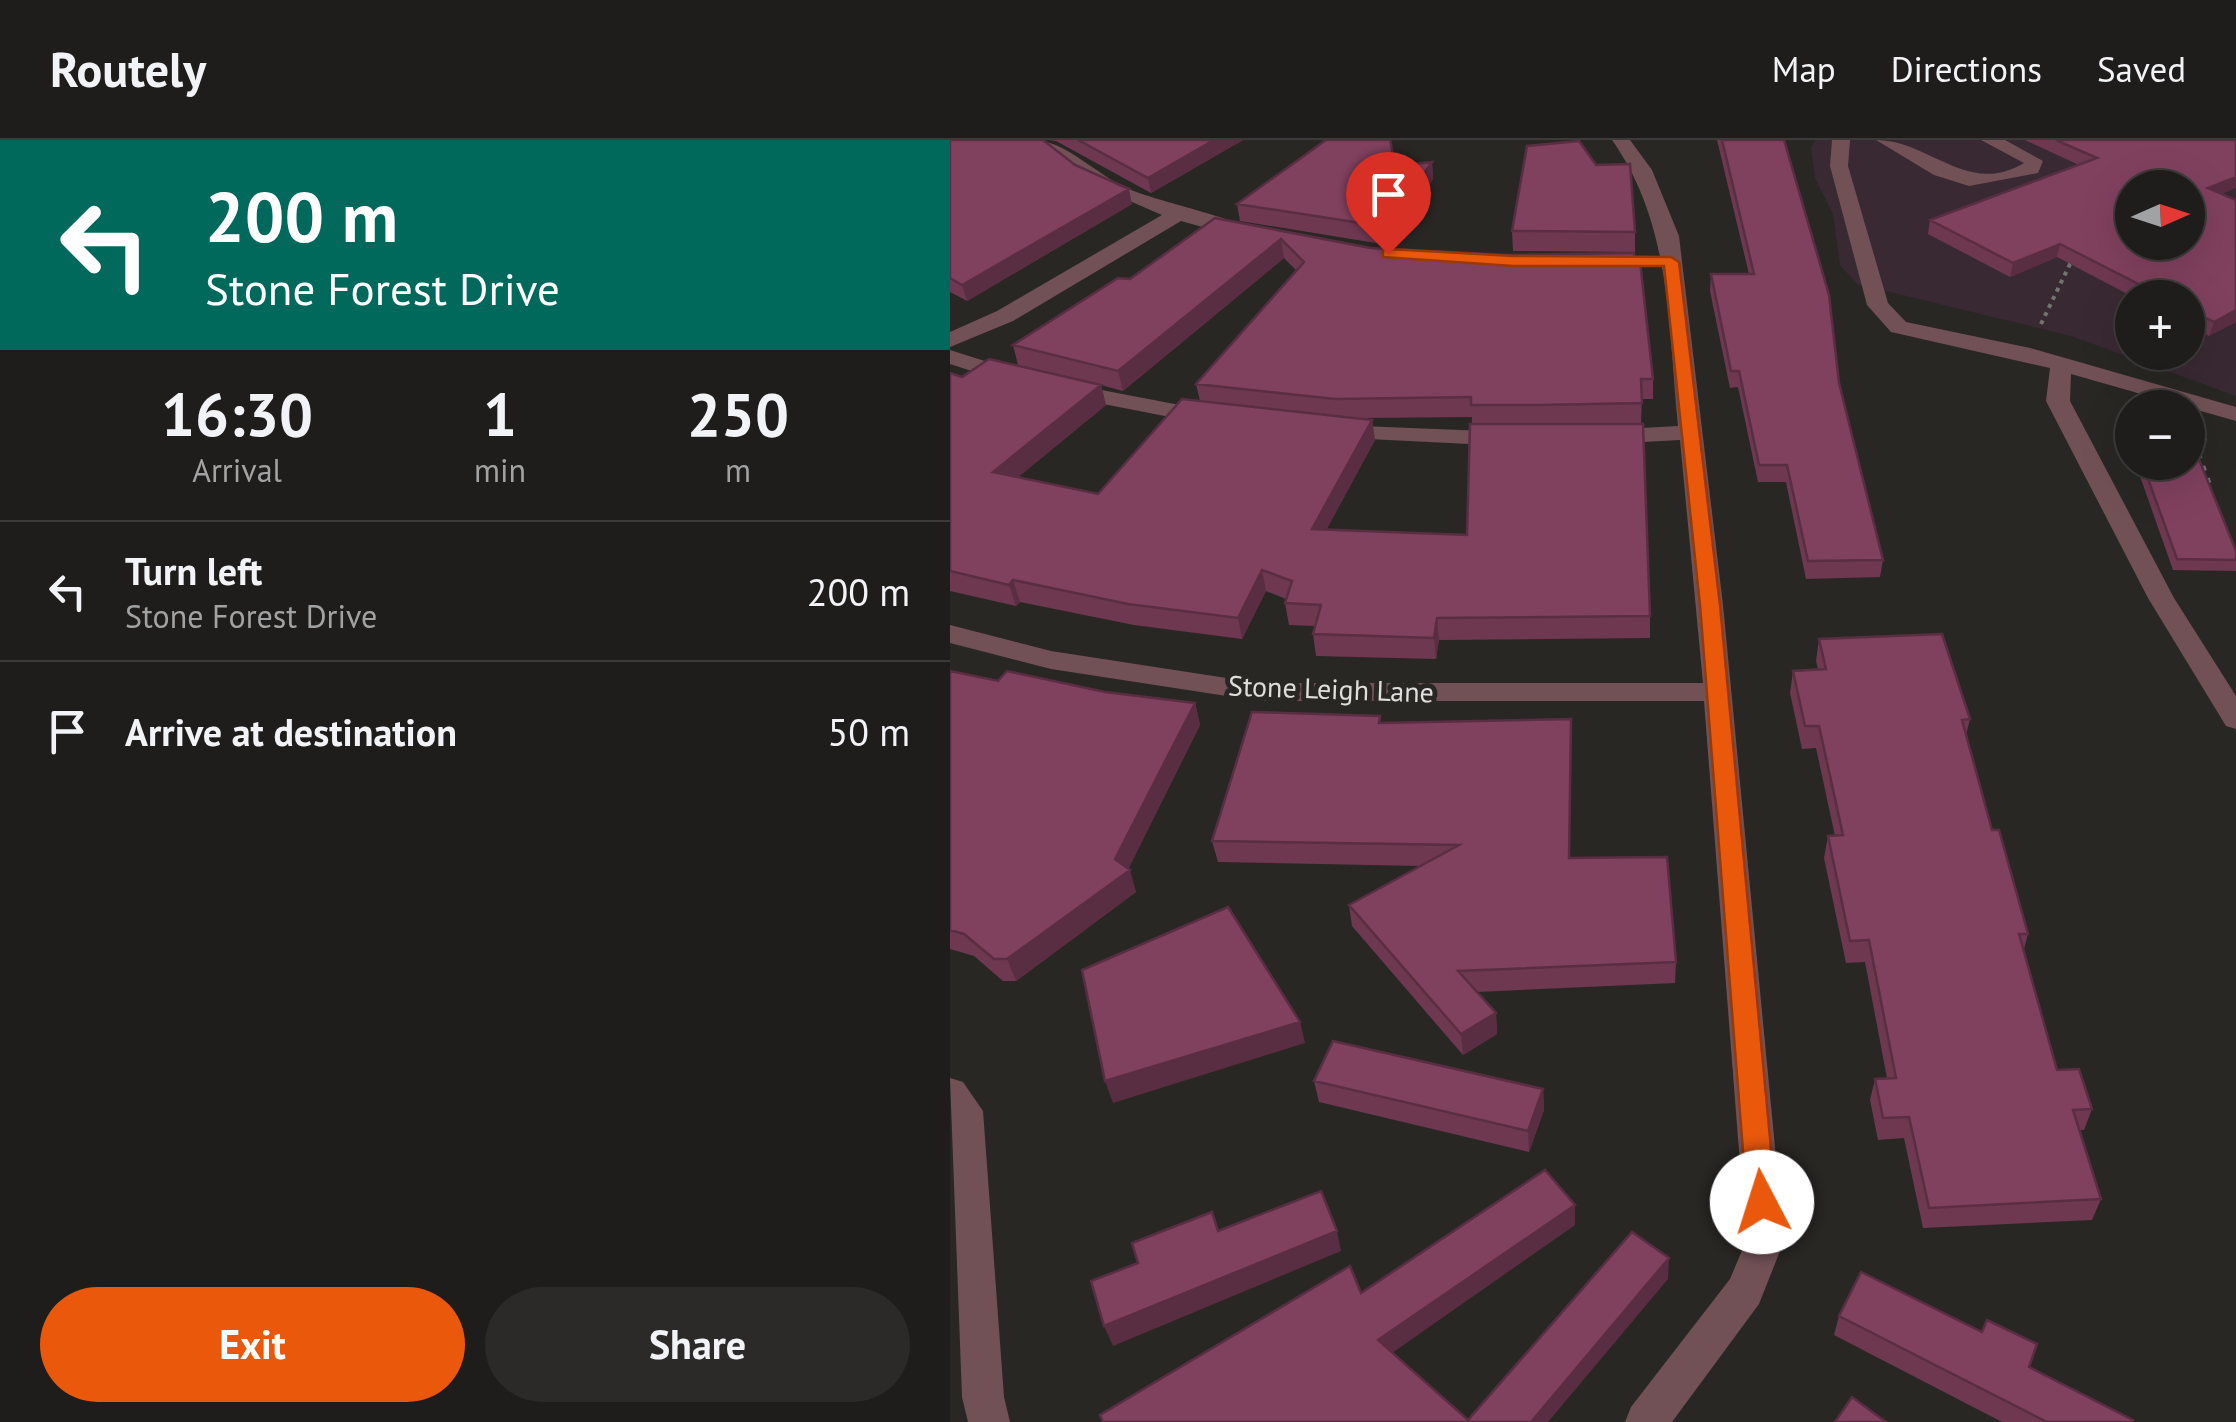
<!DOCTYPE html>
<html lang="en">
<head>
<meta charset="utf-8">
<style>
	body { margin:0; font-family:"PT Sans",sans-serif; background:#2c2a28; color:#f1f3f6; height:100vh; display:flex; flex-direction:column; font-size:38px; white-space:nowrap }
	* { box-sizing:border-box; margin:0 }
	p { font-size:32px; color:#a1a2a3 }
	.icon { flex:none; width:55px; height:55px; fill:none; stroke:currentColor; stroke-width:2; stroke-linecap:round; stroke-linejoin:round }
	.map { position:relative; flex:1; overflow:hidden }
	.side { display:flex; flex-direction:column; background:#1f1d1b; width:950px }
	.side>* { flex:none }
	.banner { background:#00695c; color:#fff; overflow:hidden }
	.needle { width:65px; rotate:87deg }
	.buttons { position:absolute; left:1165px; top:30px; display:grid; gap:20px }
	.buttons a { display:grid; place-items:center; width:90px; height:90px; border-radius:50%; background:#1f1d1b; box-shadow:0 10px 40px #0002,0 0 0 2px #3c3b3a; font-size:50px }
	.pin { position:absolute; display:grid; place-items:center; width:85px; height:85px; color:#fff; margin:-102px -42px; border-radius:50% 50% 50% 0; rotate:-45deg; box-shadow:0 0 10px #0007 }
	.pin .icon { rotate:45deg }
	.me { position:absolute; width:110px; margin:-55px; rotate:355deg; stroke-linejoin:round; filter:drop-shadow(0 0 8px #0008) }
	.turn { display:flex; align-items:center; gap:35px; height:210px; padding:0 40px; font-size:45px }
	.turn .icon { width:130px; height:130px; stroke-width:2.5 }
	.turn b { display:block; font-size:70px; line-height:85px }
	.eta { display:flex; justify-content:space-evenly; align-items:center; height:170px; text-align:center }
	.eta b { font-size:60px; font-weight:700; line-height:70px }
	.primary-button { display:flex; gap:20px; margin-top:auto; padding:20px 40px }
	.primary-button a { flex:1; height:115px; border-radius:60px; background:#ea580c; color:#fff; font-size:40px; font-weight:700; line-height:115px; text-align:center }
	.primary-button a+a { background:#2c2a28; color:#f1f3f6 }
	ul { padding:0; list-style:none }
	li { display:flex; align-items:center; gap:30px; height:140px; padding:0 40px; border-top:2px solid #3c3b3a }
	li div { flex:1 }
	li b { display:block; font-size:38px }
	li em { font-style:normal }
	header { display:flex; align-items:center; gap:60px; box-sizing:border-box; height:140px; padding:0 50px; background:#1f1d1b; border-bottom:2px solid #3c3b3a }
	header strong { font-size:48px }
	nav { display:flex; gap:55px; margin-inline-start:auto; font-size:35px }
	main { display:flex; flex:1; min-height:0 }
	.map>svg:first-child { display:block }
	.education { fill:#392933; fill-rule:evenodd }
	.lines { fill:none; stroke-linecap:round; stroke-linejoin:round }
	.path-far1 { stroke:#757370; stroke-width:4; stroke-dasharray:4 5; stroke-linecap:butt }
	.path { stroke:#757370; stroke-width:6; stroke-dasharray:5 8; stroke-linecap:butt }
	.minor { fill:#715156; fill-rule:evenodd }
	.wall { fill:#6e3851; fill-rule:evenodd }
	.shaded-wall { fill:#5a2e42 }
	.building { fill:#80415e; stroke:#5a2e42; stroke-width:2.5; fill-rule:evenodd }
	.route { fill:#ea580c; stroke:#983908; stroke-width:2.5 }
	.labels { text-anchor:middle; stroke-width:10; stroke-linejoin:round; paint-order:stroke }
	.street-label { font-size:28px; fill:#e0dedd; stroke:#292724 }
</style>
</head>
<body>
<header>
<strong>Routely</strong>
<nav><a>Map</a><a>Directions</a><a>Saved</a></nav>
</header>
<main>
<section class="side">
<div class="banner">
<div class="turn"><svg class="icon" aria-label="left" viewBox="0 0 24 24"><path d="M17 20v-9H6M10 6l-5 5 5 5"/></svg><div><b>200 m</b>Stone Forest Drive</div></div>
</div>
<div class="eta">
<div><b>16:30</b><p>Arrival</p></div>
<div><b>1</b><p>min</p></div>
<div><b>250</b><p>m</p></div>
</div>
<ul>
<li><svg class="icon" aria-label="left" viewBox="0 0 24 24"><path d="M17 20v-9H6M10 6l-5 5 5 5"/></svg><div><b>Turn left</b><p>Stone Forest Drive</p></div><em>200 m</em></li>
<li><svg class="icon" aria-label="arrive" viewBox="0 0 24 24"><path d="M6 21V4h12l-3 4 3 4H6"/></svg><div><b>Arrive at destination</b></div><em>50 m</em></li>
</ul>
<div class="primary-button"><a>Exit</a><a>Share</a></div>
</section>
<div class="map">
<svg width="1286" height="1282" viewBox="0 0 1286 1282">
	<rect width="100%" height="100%" fill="#292724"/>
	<path class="education" d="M865,0h421v256l-165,-60 -214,-52 -17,-19 -7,-51 -18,-36 -4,-30zM1182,48h56v54h-56zM1182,158h56v54h-56z"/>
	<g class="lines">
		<path class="path-far1" d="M1091,184l29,-60 6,-2
			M1249,317l-2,-6 9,-14"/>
		<path class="path" d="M1248,314l11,31"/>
		<path class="minor" d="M83,0c33,0 64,36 96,49 29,13 110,29 127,44l-10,6 -65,-18 -168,100 -63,26v-15l47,-21 165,-96 -83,-36z
			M662,0h18l22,30 27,66 44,369 61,636 -25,63 -87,118h-47l6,-15 99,-128 16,-38 -42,-540h-445l-208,-32 -101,-26v-18l101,26 208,32h444l-23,-243 -74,4 -12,-7 12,-7 72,-4c-10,-100 -6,-201 -66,-286z
			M882,0h18l-2,26 40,137 18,19 124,26 206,59v14l-165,-47 -1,27 104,197 62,98v33l-10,-3 -78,-128 -102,-197 4,-33 -159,-36 -24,-27 -37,-139z
			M926,0c53,0 92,57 148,23l-43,-23h24l38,21 -5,12 -69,13 -35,-11z
			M0,210l73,23 3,5 -11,7 -65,-21z
			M115,243l146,28 12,7 -12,7 -154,-30v-10z
			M386,285l174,7 12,7 -12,7 -182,-9v-10z
			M0,938l13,4 20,29 21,286 6,25h-42l-6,-25z"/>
	</g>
	<path class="wall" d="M0,0l125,25 57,39 -165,97 -17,-9z
		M99,0h194l-92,53 -95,-52z
		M767,0h67l55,243 44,177 -3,17 -74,2 -20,-97h-28l-20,-95 -8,1 -20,-97 1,-17h38z
		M1075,0h211l-14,54 14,6v122l-27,14 -21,-11v-27h-53l-78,-41 -47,20 -82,-43 2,-14 149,-55z
		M482,22l1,17 -45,66 -148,-24 -3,-17z
		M265,78l155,30 264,13 19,118v20h-11l-1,24 9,193v22l-211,2 -3,19 -120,-3 -3,-22 2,-8 -26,-1 -4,-22 1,-4 -20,-8 -24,48 -108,-14 -114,-23 -4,4 -66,-15v-218l12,4h107l-51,-12 -5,-20 117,-66zM334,118l13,13 -101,113 4,17 -102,93 -80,-17 88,-72 -5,-20 22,6zM522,277l-5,118 -141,-5 49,-90 -3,-20 -11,-2z
		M562,91l123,1v20l-122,-1z
		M1185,322h53l48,89v20l-63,-1z
		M869,499l151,80 -4,16 26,95 36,104 -4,15 33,121 35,39 -8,21h-4l21,69 -9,21 -169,8 -19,-90 -26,2 -8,-40 5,-21 12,-1 -22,-116 -19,1 -22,-105 4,-22h7l-19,-88 -14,1 -12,-56 3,-22 25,-2 -2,-8z
		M0,531l48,10 197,22 5,22 -72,144 8,23 -120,89h-13l-29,-25 -24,-7z
		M431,583l189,135 106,104 -1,21 -198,9 19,21 1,21 -34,21 -111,-129 -3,-21 72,-39 -203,-4 -6,-21z
		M364,941l229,8 1,21 -15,42 -210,-50z
		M889,1176l293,106h-130l-168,-87z"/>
	<path class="shaded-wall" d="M264,0h29l-92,53 -3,-15z
		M482,22l1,17 -45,66 -2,-18z
		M1286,37v11l-31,13 3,-13z
		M179,49l3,15 -165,97 -5,-16z
		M331,99l3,19 -161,133 -5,-20z
		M1110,104l-3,13 -47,20 3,-14z
		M1286,170v12l-27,14 5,-14z
		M151,245l5,20 -107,88 -6,-21z
		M422,280l3,20 -60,111 -3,-22z
		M312,430l4,21 -24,48 -4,-21z
		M63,440l7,22 -4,4 -7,-21z
		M487,478l2,22 -3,19 -2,-21z
		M245,563l5,22 -73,147 3,-2 6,22 -120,89 -9,-22 108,-100z
		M546,873l1,21 -34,21 -2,-21z
		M350,882l5,21 -192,60 -8,-22z
		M593,949l1,21 -15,42 -1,-21z
		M625,1065v20l-193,135 -4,-20z
		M387,1091l4,20 -228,95 -9,-20z
		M719,1118l-1,21 -120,143h-17z"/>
	<path class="building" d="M0,0h93l32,25 54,24 -167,96 -12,-7z
		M128,0h136l-66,38z
		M376,0h64l5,26 37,-4 -46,65 -149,-23z
		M772,0h62l45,155 10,88 44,177 -75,1 -21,-96h-28l-20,-94h-8l-20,-97h43z
		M1106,0h180v37l-28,11 28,12v110l-22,12 -26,-13v-11h-22l-106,-54 -47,19 -83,-43 167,-62zM1182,48h56v54h-56z
		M629,1l17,24 34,-1 5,68 -123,-1 15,-85z
		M265,78l155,30 138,7 126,-2v8h6l13,118h-12l1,24 -101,2h-70v-8l-136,2 -139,-15 108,-122 -23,-23 -163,132 -105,-26 105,-67 12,1z
		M39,219l112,26 -108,87 105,22 84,-95 190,21 -60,109 155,6 3,-111h173l7,192 -213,2 -3,20 -121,-4 8,-29 -36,-2 7,-22 -30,-11 -24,48 -110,-14 -115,-24 -4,5 -59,-14v-198l12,4z
		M1238,302h4l44,109v9l-59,-1 -35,-97h46z
		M992,494l28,85 -8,1 30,110h7l29,104h-9l38,136 22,-1 13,40 -19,1 28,89 -172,9 -20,-91 -26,1 -8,-39 21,-1 -27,-138 -19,1 -22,-105 15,-1 -24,-109h-14l-12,-55 33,-2 -7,-30z
		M0,531l48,10 9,-10 98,21 90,11 -80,156 15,11 -123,89h-13l-30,-25 -14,-4z
		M302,572l128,4 -1,7 192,-4 -2,139 98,-1 9,105 -218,9 38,42 -35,21 -112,-129 110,-60 -247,-4z
		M278,767l72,115 -195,59 -23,-111z
		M383,901l210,48 -15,42 -214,-50z
		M595,1030l30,35 -197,135 90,80 164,-188 37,26 -138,164h-428l-3,-7 250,-149 11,27z
		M371,1051l16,40 -233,95 -13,-45 47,-18 -6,-20 80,-31 6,19z
		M911,1132l121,60 5,-12 50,24 -8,23 104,53 -1,2h-85l-208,-106z
		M902,1257l34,25h-51z"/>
	<path class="route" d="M438,109l125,7 158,1 8,5 41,343 56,597 -4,9 -10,3 -11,-3 -4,-9 -47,-597 -36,-339h-151l-130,-9v-7z"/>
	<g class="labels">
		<g class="street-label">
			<text transform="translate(381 549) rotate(2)" y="10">Stone Leigh Lane</text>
		</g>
	</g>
</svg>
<div class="buttons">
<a><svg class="needle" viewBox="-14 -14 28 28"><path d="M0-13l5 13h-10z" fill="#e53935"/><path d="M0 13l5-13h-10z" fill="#a1a2a3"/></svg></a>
<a>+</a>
<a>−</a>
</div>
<div class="pin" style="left:438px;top:114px;background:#d93025"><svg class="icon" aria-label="arrive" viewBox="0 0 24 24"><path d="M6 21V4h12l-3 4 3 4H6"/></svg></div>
<svg class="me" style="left:812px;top:1062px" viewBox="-20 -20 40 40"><circle r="19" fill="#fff"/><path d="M0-13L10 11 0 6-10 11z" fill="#ea580c"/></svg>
</div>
</main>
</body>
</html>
